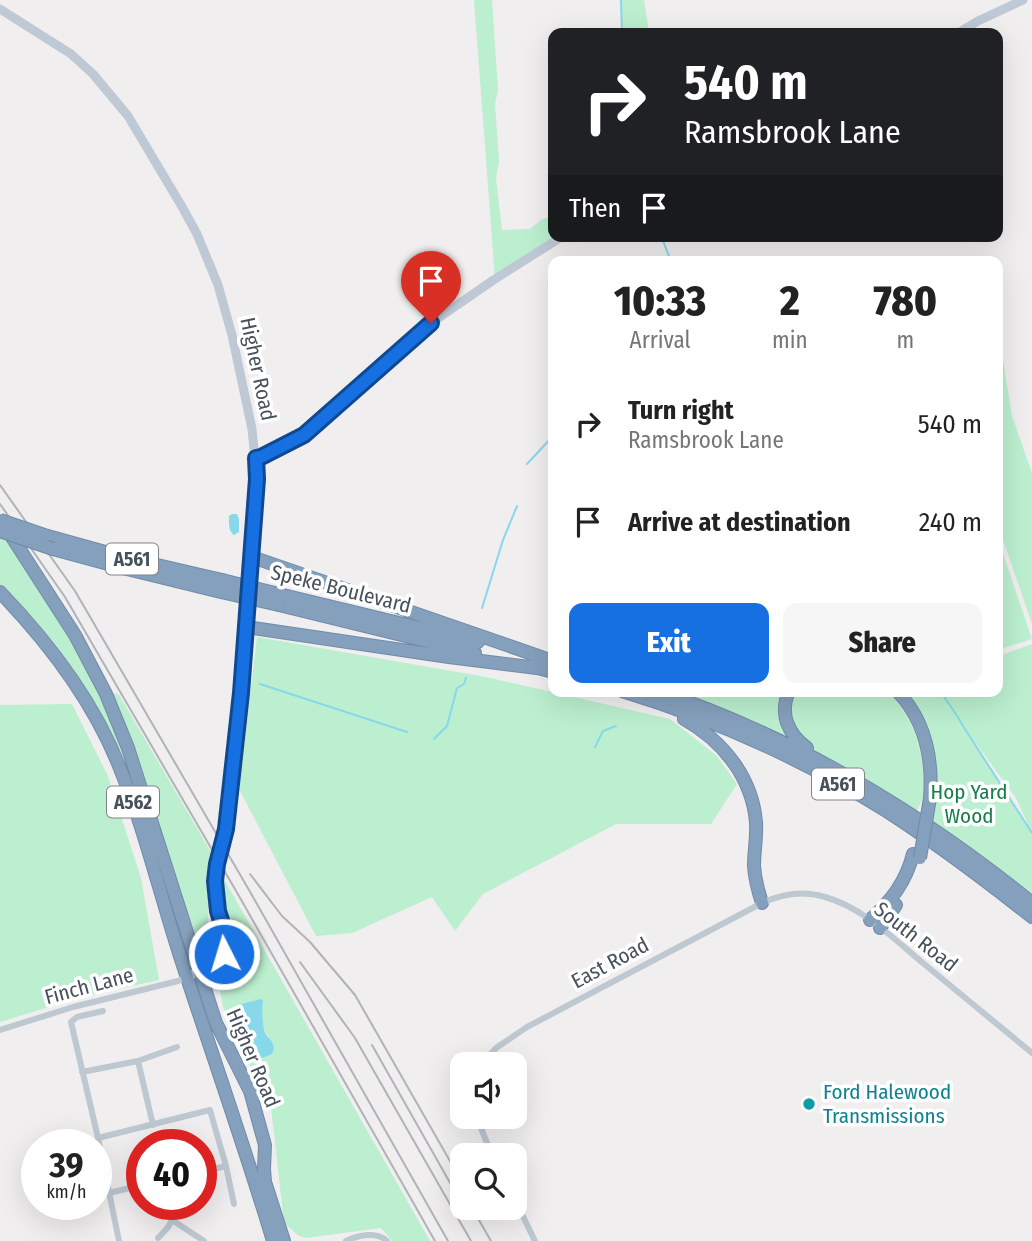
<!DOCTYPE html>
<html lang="en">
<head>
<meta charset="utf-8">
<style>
	body { margin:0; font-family:"Fira Sans Condensed",sans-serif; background:#f6f6f6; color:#222; height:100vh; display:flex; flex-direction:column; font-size:26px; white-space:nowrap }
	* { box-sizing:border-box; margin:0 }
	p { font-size:23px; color:#767676 }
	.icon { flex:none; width:38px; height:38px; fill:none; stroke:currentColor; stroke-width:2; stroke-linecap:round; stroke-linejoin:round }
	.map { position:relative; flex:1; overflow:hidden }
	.sheet { position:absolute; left:548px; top:256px; width:455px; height:441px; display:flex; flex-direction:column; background:#fff; border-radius:14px; box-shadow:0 7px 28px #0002 }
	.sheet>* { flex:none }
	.hud { position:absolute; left:548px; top:28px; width:455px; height:214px; border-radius:14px; box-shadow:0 7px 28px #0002; background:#202124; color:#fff; overflow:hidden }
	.fabs { position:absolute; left:450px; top:1052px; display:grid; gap:14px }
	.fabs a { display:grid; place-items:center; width:77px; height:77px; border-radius:14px; background:#fff; box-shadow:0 7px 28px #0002; font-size:35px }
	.speed { position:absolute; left:21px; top:1129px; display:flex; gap:14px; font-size:35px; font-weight:700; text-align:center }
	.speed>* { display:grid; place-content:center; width:91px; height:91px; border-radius:50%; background:#fff; box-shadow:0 7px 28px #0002; line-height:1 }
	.speed small { font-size:18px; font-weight:400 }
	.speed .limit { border:10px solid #d22; background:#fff; color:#111 }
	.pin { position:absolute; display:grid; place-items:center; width:60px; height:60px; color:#fff; margin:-72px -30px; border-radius:50% 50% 50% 0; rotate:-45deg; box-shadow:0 0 7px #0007 }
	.pin .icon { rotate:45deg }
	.me { position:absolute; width:77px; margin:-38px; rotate:355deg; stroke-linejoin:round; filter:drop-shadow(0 0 5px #0008) }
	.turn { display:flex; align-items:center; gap:24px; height:147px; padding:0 21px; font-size:32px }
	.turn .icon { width:91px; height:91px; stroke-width:2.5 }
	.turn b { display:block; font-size:49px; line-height:60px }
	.then { display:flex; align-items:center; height:66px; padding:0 21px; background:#0003; gap:14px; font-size:26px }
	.eta { display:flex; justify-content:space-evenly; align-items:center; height:119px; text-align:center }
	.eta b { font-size:42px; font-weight:800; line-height:49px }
	.action { display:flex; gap:14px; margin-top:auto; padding:14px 21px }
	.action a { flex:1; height:80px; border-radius:14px; background:#1770e1; color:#fff; font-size:28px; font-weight:800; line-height:80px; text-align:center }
	.action a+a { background:#f6f6f6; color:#222 }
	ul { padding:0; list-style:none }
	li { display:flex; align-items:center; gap:21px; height:98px; padding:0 21px }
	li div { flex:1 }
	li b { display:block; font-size:26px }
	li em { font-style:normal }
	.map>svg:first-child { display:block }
	.green { fill:#bbefcf; fill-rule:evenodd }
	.water { fill:#88d8ec }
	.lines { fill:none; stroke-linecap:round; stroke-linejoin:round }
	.stream { stroke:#88d8ec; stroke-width:2 }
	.highway-casing { stroke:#708ba9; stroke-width:14 }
	.street { stroke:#bec8d0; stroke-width:6 }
	.secondary { stroke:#bec9d5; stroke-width:9 }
	.highway { stroke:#85a0bd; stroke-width:12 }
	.rail { stroke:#b0b3b8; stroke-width:2 }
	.highway-bridge-casing { stroke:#708ba9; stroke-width:14; stroke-linecap:butt }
	.secondary-bridge { stroke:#bec9d5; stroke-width:9 }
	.highway-bridge { stroke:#85a0bd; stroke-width:12 }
	.route-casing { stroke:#0f4992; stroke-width:18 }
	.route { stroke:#1770e1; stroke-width:12 }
	.culture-dot { fill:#0f9aa8; stroke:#fff; stroke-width:2.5 }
	.labels { text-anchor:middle; stroke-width:7; stroke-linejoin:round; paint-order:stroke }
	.shield { fill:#fff; stroke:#7e858c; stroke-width:2 }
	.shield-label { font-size:19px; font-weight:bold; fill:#46515b }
	.street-label { font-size:21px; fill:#46515b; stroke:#fff }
	.park-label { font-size:21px; fill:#167d49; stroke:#fff }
	.culture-label { font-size:21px; fill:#0d838f; stroke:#fff; text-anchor:start }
</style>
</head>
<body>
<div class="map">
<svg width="1032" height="1241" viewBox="0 0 1032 1241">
	<rect width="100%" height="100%" fill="#f0eeee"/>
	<path class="green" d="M474,0h18l6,90 -3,14 4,57 -3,17 6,52 28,-1 12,-10 11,-2v19h10l-68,43z
		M621,0h23l5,33h-27z
		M998,330l14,86 20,57v151l-34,-99z
		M0,538l9,4 58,89 28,51 20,44 73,220 -7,3 -59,-188 -118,-172 -4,-4z
		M998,539l34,100 -34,11z
		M257,637l229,40 184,42 47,37 20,28 -26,40h-95l-133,70 -28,37 -23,-34 -80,36 -36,3 -77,-147z
		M1032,644v259l-106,-82 3,-67 -32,-63h101v-35zM966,730l50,68 13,29z
		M657,691h230c23,23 35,51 36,83 1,7 1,15 0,22 -2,7 -6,14 -8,20z
		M116,693l3,2 96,164 -6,34 -2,50 -3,3h-3l-4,-7 -86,-243z
		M72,704l36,72 33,102 18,102 -77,17 -82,25v-317z
		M220,872l210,369h-38l-11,-13 -75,10 -7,-2 -15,-13 -13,-116 -9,-21 -19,-32 -20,-47 -6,-32 11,-11 4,-9 2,-13 -9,-25 -4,-20zM239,1004h24c-4,15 1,29 11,40l-30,-3 -3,-18 3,-9 -6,-7z"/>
	<path class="water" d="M232,514h5l2,5v13l-5,3c-6,-5 -5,-11 -5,-19z
		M261,999l2,1c-1,11 -1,18 1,29 2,11 14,11 8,25l-10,4 -6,1 -8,-5 -7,-31 3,-9 -6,-9z"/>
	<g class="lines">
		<path class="stream" d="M621,0l1,33
			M661,236l10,25
			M998,367l5,1
			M527,464l26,-28
			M482,608l21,-68 14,-34
			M260,684l147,48
			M940,691c8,12 16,22 23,35l69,107
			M434,739l13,-13 10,-38 7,-4 2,-6
			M595,747l8,-16 13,-5"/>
		<defs>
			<path id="highway" d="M8,531l67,104 31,59 22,54 88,275 34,68 15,54 -1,24 1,13 19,59
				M44,535l83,23 95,22
				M53,549l70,19 98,24
				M252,557l298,103
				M0,592c49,51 93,108 119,174 25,61 40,125 60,187 31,96 65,191 94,288
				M287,596l191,46
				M279,605l196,48
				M246,627l203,30 88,11
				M530,666l23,6
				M622,691c92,28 182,69 263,119 51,33 99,69 147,107
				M657,691c138,46 263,121 375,212
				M789,691c-10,23 -1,43 18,57
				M897,691c28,29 36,68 33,107
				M684,719c39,22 68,58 72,103 1,15 -2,29 -2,44 1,13 4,25 8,37
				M870,920c21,-19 36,-38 43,-66
				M880,928l16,-23"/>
		</defs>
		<use href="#highway" class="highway-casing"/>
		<path class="street" d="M103,1011l-26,6 -6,5 27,116 21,103
			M0,1030l73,-23 105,-26 9,-4
			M138,1061l15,64
			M482,1064l14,-16 31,-21 235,-124c20,-9 41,-13 63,-6 37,10 69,42 98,66 36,30 73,60 109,90
			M82,1072l56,-11 39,-14
			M476,1116l16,39
			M98,1138l112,-28 16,56 8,38
			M201,1172l25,-6
			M109,1193l33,-8
			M514,1198l21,43
			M172,1220l32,21
			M158,1238c14,-15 15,-12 11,-34
			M346,1241c12,-6 31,-10 41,0"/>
		<path class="secondary" d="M0,9l71,45 22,20 35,42 53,89 16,29 21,51 14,50 20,94 5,50 -16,214 -15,136
			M958,33l20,-12 45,-21
			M256,458l5,-1 43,-22 127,-112 64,-44 68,-43
			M187,977c12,-6 28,-12 37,-23 10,-11 -7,-42 -8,-57 -1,-11 0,-22 1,-33"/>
		<use href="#highway" class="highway"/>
		<path class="rail" d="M0,485l75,106 174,299 199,351
			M0,504l65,93 174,299 196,345
			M250,874l32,42 28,26 45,53 107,187
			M300,962l55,76 116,203
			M372,1045l90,159
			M472,1208l19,33"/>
		<defs>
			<path id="highway-bridge" d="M0,520l44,15
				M0,531l53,18
				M222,580l65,16
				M221,592l58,13
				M920,858l10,-60"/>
		</defs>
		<use href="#highway-bridge" class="highway-bridge-casing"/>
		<path class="secondary-bridge" d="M224,840l2,-11
			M217,864l6,-20"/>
		<use href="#highway-bridge" class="highway-bridge"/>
	</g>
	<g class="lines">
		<defs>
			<path id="route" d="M224,954l4,-11 -10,-32 -3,-30 2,-17 9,-35 15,-136 16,-214 -1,-21 5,-1 43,-22 127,-112"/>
		</defs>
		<use href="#route" class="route-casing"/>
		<use href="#route" class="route"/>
	</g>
	<circle class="culture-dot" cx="809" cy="1104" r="7"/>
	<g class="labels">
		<g class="shield">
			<rect x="106" y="543.5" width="52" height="31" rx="5"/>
			<rect x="812" y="768.5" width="52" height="31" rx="5"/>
			<rect x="107" y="786.5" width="52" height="31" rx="5"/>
		</g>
		<g class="shield-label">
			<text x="132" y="566">A561</text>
			<text x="838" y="791">A561</text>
			<text x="133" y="809">A562</text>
		</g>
		<g class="street-label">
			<text transform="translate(258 369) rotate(78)" y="7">Higher Road</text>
			<text transform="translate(341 589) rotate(14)" y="7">Speke Boulevard</text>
			<text transform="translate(916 937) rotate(38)" y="7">South Road</text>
			<text transform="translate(610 963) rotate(-28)" y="7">East Road</text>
			<text transform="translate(89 986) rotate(-15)" y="7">Finch Lane</text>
			<text transform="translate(253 1058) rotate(67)" y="7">Higher Road</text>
		</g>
		<g class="park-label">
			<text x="969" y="799">Hop Yard<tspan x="969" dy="24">Wood</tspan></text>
		</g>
		<g class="culture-label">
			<text x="823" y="1099">Ford Halewood<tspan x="823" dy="24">Transmissions</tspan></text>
		</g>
	</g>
</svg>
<div class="fabs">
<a><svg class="icon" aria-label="sound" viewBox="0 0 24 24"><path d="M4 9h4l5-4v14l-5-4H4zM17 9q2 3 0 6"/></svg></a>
<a><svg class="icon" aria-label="search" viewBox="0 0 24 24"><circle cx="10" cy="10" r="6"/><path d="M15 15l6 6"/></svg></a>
</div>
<div class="speed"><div>39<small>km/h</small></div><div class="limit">40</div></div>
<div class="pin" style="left:431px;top:323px;background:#d93025"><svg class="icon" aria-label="arrive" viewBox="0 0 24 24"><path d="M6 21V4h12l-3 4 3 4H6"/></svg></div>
<svg class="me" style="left:224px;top:954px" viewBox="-20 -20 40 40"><circle r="17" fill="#1770e1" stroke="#fff" stroke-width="3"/><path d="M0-11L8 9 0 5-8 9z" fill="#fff"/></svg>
<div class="hud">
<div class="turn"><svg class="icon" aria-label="right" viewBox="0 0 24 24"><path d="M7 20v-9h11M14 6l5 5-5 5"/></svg><div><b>540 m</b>Ramsbrook Lane</div></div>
<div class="then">Then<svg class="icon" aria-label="arrive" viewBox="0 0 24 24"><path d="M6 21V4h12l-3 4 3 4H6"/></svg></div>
</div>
<section class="sheet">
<div class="eta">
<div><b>10:33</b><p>Arrival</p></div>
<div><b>2</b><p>min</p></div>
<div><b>780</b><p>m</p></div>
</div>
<ul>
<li><svg class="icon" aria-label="right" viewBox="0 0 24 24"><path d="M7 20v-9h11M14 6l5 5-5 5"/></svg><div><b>Turn right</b><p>Ramsbrook Lane</p></div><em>540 m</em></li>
<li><svg class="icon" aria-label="arrive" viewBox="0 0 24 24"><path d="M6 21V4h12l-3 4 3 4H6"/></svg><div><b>Arrive at destination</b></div><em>240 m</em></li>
</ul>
<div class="action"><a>Exit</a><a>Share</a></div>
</section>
</div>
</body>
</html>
